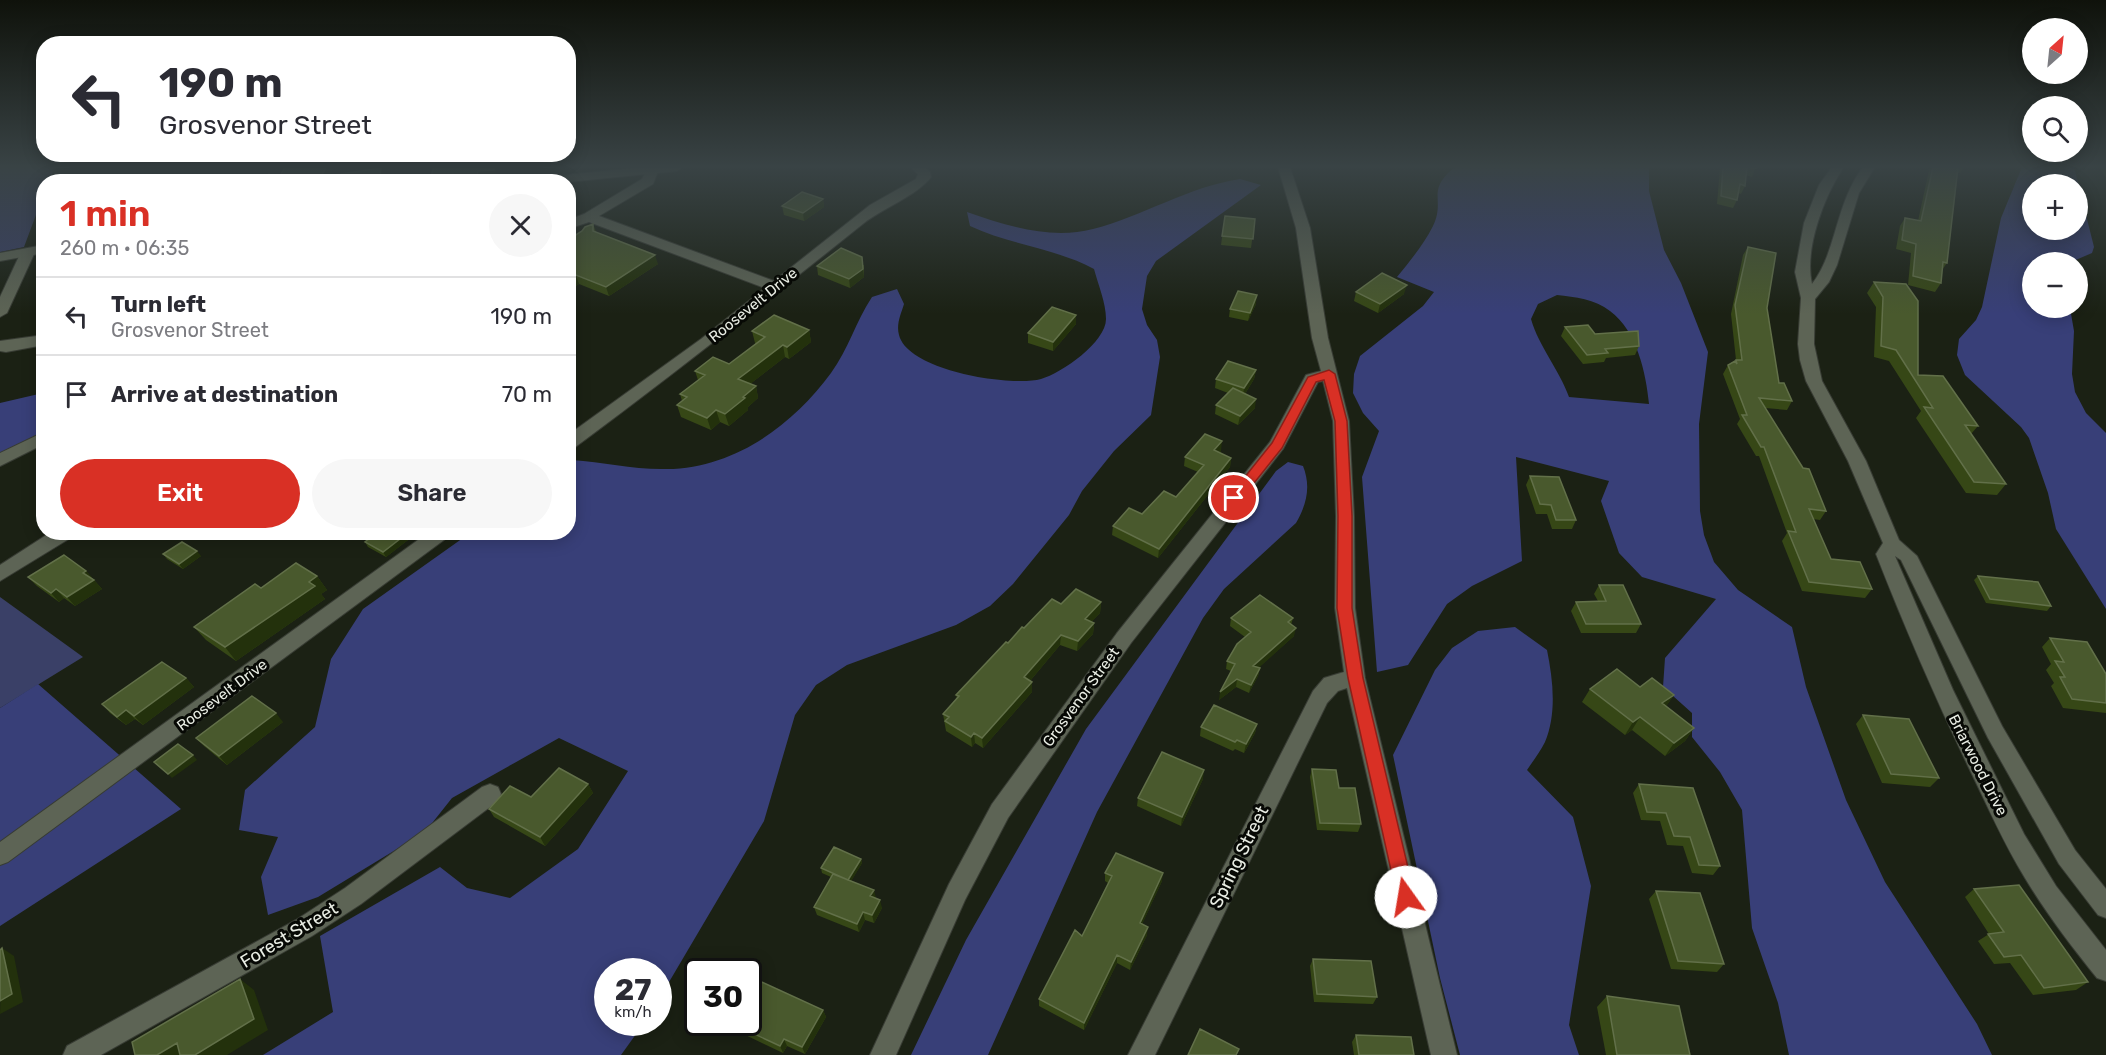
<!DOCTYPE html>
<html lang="en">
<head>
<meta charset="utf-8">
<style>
	body { margin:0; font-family:Rubik,sans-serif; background:#f7f7f7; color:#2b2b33; height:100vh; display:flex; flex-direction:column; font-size:22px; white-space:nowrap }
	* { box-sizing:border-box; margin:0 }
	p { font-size:20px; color:#7c7c81 }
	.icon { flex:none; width:33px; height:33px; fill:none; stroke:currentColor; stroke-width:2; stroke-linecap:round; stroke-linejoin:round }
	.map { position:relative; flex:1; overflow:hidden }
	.side { position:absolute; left:36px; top:174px; width:540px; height:366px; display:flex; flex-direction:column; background:#fff; border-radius:24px; box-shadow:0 3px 15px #0003 }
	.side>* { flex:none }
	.hud { position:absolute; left:36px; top:36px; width:540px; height:126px; border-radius:24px; box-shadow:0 3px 15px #0003; background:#fff; color:#2b2b33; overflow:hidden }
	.needle { width:39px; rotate:27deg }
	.fabs { position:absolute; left:2022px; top:18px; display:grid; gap:12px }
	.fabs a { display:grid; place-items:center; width:66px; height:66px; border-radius:50%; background:#fff; box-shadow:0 3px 15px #0003; font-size:30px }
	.speed { position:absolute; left:594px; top:958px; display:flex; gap:12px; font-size:30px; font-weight:700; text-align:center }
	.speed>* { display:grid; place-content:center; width:78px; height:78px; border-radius:50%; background:#fff; box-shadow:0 3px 15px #0003; line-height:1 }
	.speed small { font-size:15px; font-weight:400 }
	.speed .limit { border:3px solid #111; border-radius:9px; background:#fff; color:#111 }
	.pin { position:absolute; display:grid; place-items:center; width:51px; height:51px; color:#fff; margin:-26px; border:3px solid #fff; border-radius:50%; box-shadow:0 2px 6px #0007 }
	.me { position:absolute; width:66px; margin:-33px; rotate:347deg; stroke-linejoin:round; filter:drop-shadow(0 0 4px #0008) }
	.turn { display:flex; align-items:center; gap:21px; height:126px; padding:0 24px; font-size:27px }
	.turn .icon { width:78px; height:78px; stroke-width:2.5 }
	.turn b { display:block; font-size:42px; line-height:51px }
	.round { display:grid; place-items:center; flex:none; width:63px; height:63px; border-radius:32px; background:#f7f7f7 }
	.overview { display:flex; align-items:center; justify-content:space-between; height:102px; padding:0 24px }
	h1 { font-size:36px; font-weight:600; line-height:45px; color:#d93025 }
	.button { display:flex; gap:12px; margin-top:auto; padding:12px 24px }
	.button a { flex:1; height:69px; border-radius:36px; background:#d93025; color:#fff; font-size:24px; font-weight:600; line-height:69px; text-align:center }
	.button a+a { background:#f7f7f7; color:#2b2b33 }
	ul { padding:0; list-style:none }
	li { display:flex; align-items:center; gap:18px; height:78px; padding:0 24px; border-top:2px solid #e1e1e2 }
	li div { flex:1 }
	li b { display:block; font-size:22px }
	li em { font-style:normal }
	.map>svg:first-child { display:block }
	.green { fill:#3a4067 }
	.forest { fill:#383f78; fill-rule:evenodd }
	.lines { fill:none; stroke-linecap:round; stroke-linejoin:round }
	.minor-casing { stroke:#383c34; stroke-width:2 }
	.tertiary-casing { stroke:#383c34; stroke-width:2 }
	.minor { fill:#5d6455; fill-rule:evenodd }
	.tertiary { fill:#5d6455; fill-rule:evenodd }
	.wall { fill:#364716 }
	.shaded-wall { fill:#23310c }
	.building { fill:#49592d; stroke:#627049; stroke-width:1.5 }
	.route { fill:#d93025; stroke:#8d1f18; stroke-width:1.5 }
	.labels { text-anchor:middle; stroke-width:6; stroke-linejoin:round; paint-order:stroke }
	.street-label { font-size:15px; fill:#e9ede4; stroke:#070905 }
	.near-street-label { font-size:18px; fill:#e9ede4; stroke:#070905 }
</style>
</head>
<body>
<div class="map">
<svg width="2106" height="1055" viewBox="0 0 2106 1055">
	<rect width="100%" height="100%" fill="#1b2114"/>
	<path class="green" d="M0,167h55l-6,14 -5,1 -1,14 -19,51 -24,5z
		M0,597l83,60 -83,51z"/>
	<path class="forest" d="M1455,167h194v24l15,59 17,33 27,69 -9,72 1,87 4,24 10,27 24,28 54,37 14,60 40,113 39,82 92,142 15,31h-203l-11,-52 -26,-75 -10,-118 -22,-38 -28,-35v-24l-29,-26 2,-29 51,-59 -74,-22 -23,-24 -18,-52 8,-20 -93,-24 6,104 -50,25 -25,18 -39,61 -31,7 -15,-195 17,-46 -16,-18 -10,-20 1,-19 6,-18 63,-50 11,-14 -37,-15c13,-16 27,-33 36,-51 13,-27 -8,-35 22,-59zM1557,295c18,2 38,4 53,16 27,20 36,62 39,93l-80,-7c-10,-28 -30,-50 -38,-78l7,-15z
		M2022,167h52l20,80 -2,6 -21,9h-39v46h38l4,23 -2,43 3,18 11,21 20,20v176l-50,-80 -8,-36 -19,-55 -8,-11 -56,-52 -8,-20 2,-16 17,-19 6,-13 19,-89zM2078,184v46h-46v-46z
		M1240,179l21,6 -105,76 -9,15 -5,33 5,16 10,15 3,17 -9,58 -37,36 -32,40 -13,24 -56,69 -23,22 -34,19 -109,40 -31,20 -21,30 -31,106 -105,178 -1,-27h-50v51h36l-23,32h-358l70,-43 -13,-76 120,-69 27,21 43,10 68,-49 50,-78 -69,-33 -107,60 -27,34 -107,65 -50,18 -7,-38 17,-40 -39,-7 6,-40 70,-63 16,-68 32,-50 107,-76 98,-1v-69l4,-3c32,2 63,10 95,9 67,-1 125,-43 164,-96 17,-23 25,-52 41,-76l25,-8 7,15c-3,10 -8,20 -5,31 9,36 112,52 142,44 21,-6 65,-37 65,-60 0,-16 -8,-35 -12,-50 -39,-21 -84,-24 -124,-43l-3,-14c40,14 84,28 126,17 51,-13 94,-42 147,-50z
		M43,393v45l-43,22v-57z
		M1288,462l15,4c8,20 4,38 -7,57l-72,66 -21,29 -106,194 -109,243h-77l55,-115 120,-211 190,-258z
		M1515,627l32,23c6,30 10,63 -2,92 -5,10 -12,19 -18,28l46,47 18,69 -22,139 10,30h-119l-20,-77 -47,-223 42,-85 17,-22 26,-17z
		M38,684l143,125 -181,117v-218z"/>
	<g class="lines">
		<defs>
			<path id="minor" d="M648,167h10l1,2 -6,15 -54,32 175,65 96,-76 46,-26 2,-5 -8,-7h14l6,5 1,5c-12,17 -49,32 -67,46 -96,77 -192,152 -290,225l-6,1v-14l133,-96 64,-51 -176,-66 -21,7v-9l16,-6 58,-35z
				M1278,167h12l20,61 18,110 21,83 5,95 1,92 10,70 92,377h-26l-84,-367 -9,3 -11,12 -172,352h-27l185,-364 11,-13 20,-6 -9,-64 1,-92 -3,-95 -10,-40 -5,1 -35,67 -152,194 -123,175 -43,82 -69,155h-26l79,-171 43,-80 125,-171 153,-191 36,-67 15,-4 -9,-33 -16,-110z
				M1832,167h12c-20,29 -40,82 -32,117 25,-32 23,-80 51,-117h12l-16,26 -22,72 -8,17 -14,17 -1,45 8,37 44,80 33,79 18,16 85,170 73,124 31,39v29l-8,-3 -39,-51 -71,-126 -87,-178 -6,-4 58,134 71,144 32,52 50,64v31l-9,-3c-26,-32 -51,-65 -72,-100 -21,-34 -37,-71 -54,-106 -35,-72 -66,-144 -95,-218l7,-11 -35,-82 -42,-80 -6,-21 -2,-16 3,-46 -6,-26 9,-49 15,-38z
				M28,248l7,4 -28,61 -7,4v-20l21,-45z
				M44,335v10l-38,7 -6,-1v-10z
				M44,432v12l-44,22v-13z
				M51,532h24l-3,5 -72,44v-16z
				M429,532h22l-3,5 -440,325 -8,3v-23z
				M490,784l8,3 3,7 -3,7 -137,103 -49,32 -211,119h-38l4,-9 229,-126 49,-32 137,-101z"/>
			<path id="tertiary" d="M644,167h39l-6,4 -109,11h-38l6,-4z
				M44,245v8l-44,8v-8z"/>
		</defs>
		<use href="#minor" class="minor-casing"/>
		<use href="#tertiary" class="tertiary-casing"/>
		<use href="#minor" class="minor"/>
		<use href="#tertiary" class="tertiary"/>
	</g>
	<path class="wall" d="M1720,167h36l-4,10 -6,-2 -1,11 -4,8 -3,-1 -1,7 -4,8 -16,-4z
		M1932,167h32l-4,6h-2l-11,90 -5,7 -1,13 -6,9 -27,-7 3,-32 -15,-4 4,-23 5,-8 13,3 11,-51z
		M2100,167h6v11z
		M823,199l1,8 -20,14 -20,-6 -2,-9z
		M1225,216l30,3 -4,29 -30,-3z
		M593,224l3,8 62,32 -49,32 -30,-12 -11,7z
		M1748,247l19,61 12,75 13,18 -5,9 -22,-2 61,103 -6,9 -7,-1 18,40 41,30 -7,9 -63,-7 -20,-50 5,-8 -28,-77h-3l-19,-32 3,-5 -17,-45 5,-9 8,-5 -5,-46 12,-59z
		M864,265v12l-14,11 -32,-13 -1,-9z
		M1874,282l32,2 12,91 60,51 -7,8 35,50 -9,11 -31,-2 -50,-75 5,-7 -32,-50 -15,-4 2,-50 -9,-14z
		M1356,292l48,2 -26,19 -24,-12z
		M1256,304l-8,17 -19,-4 1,-8z
		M1076,315v9l-23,27 -25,-8v-10z
		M1565,327l30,7 44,12 -4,9 -29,3 -2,4 -21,2 -22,-28z
		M809,330l2,12 -22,17 -4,-2 -35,27 6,2 2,12 -10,9v3l-19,16 -9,-4 -9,8 -30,-13 -4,-12 5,-4 -2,-7 18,-14 -3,-9 34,-7 27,-20 -1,-1 -3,-12z
		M1256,370l-2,9 -9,15 10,14 -17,17 -23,-11 1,-9 12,-12 -13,-5 1,-9z
		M1221,451l-2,2 12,5 -1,9 -72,91 -46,-23 1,-9 29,-12 34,-17 22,-25 -14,-6 1,-9z
		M1530,476l46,44 -4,9h-20l-5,-15h-11l-10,-29z
		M150,532h20l-10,7z
		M408,540l-22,17 -18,-10 -3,-5z
		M163,554l38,2 -18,13 -16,-10z
		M86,571l16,18 -27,17 -11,-8 -5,4 -22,-16 -9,-9z
		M317,576l10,14 -6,4 4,5 -89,62 -30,-21 -12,-13 67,-39z
		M1978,576l73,30 -4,5 -61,-8 -12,-23z
		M1599,585l42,39 -5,9h-55l-10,-22 5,-9 22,-1 -4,-7z
		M1101,602l-1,11 -9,9 3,1 -1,11 -16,17 -17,-6 -30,36 2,1v10l-49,56 -8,-5 -3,4 -26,-16 -3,-17 14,-15 -1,-4 52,-52 16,-15 37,-24z
		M1231,618h62l-2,7 3,11 -36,32h2l-2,8 -9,17 -13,-6 -17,13 12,-29 -5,-2 1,-8 18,-24 -15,-11z
		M2050,638l56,36v39l-43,-5 -12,-22 3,-3 -8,-13 5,-6 -9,-17z
		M186,678l8,9 -51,38 -8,-6 -9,6 -16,-12 -8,-9z
		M1640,687l34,8 -8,11 28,22 -9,13 -20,15 -33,-26 -7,5 -43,-33 8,-13z
		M1863,715l76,63 -9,9 -48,-4 -26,-59z
		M283,722l-56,43 -23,-19 -8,-8z
		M1257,724l-2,9 -11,20 -9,-4 -2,2 -33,-15 1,-9z
		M1312,769l27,19 22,36 -3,8 -41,-2 -7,-53z
		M1203,779l-22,47 -44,-20 1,-8z
		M588,784l5,9 -48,53 -51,-29 -5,-8 42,-12z
		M1639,784l81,82 -7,9 -21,-2 -9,-27 -16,-1 -7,-24 -19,-1 -8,-27z
		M861,859l1,4 -11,18 24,17 7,10 -8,15 -9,-3 -6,12 -42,-17 -3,-8 17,-30 -9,-4 -1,-5z
		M1105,873l57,8 -20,43 5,11 -17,35 -13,-7 -33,67 -45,-24v-7l43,-63 26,-53 -3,-2z
		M1974,889l114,93 -12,8 -43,5 -23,-32 -16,1 -16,-23 11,-7 -24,-37z
		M1656,891l68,73 -7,8 -46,-3 -22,-70z
		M1313,959l64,38 -4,7 -59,-2 -4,-36z
		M1607,996l83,59h-84l-9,-48z
		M823,1010l3,7 -21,37 -18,-8 -4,7 -50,-24 -3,-6h18z
		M1356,1035l58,20h-60l-2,-13z"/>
	<path class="shaded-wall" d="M326,167h3l3,4 -5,11h-8z
		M494,167h1l1,9 -16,1 -1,5h-3l2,-11z
		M381,168l4,8 -1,6h-5z
		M453,174l2,6 -22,2 -2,-6z
		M823,199l1,8 -20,14 -1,-8z
		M655,255l3,9 -49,32 -3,-9z
		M862,257l2,20 -14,11 -1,-9z
		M576,275l3,9 -11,7v-11z
		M1407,285l-3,9 -26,19 2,-9z
		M1257,295l-1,9 -8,17 2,-8z
		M1076,315v9l-23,27v-9z
		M809,330l2,12 -22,17 -2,-12z
		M783,345l2,12 -44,34 -3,-12z
		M1256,370l-2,9 -11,18 1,-9z
		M756,386l2,12 -10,9v3l-19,16 -4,-12 18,-17z
		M1256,399l-1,9 -17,17 2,-9z
		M716,410l4,12 -9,8 -4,-12z
		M1222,441l-1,10 -8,9 1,-10z
		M1231,458l-1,9 -72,91 1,-9z
		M156,532h14l-10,7z
		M405,535l3,5 -22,17 -3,-5z
		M197,551l4,5 -18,13 -4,-5z
		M86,571l16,18 -27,17 -8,-9 16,-24z
		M317,576l10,14 -6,4 4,5 -89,62 -11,-14z
		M56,589l8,9 -5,4 -8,-9z
		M1101,602l-1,11 -15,16v-10z
		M1094,623l-1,11 -16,17 1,-10z
		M1296,628l-2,8 -42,38 1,-8z
		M1061,635l-1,10 -36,43v-11z
		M1260,668l-2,8 -9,17 2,-8z
		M186,678l8,9 -51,38 -9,-9z
		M1237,679l-1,8 -17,13 1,-8z
		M1032,682v10l-49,56 -1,-10z
		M1674,695l-9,13 -3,-5z
		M126,710l9,9 -9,6 -9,-8z
		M276,713l7,9 -56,43 -8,-9z
		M1640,717l-8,13 -7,5 8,-13z
		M1257,724l-2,9 -11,20 2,-9z
		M1694,728l-9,13 -20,15 9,-13z
		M974,733l1,10 -3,4 -1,-10z
		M193,755l4,5 -25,18 -4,-4z
		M1204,770l-1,9 -22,47 1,-9z
		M588,784l5,9 -48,53 -5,-9z
		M861,859l1,4 -13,22 -1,-5z
		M1163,873l-1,8 -23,50 1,-8z
		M874,890l2,8 -6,-2z
		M880,900l2,8 -8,15 -2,-8z
		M863,912l2,8 -6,12 -2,-8z
		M1148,927l-1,8 -17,35 1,-8z
		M2,948l12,8 9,46 -23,12z
		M1117,955v8l-33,67v-7z
		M240,979l14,11 14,40 -41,25h-32z
		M823,1010l3,7 -21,37 -3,-7z
		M784,1039l3,7 -4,7 -3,-7z
		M177,1043l12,12h-32z"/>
	<path class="building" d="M285,167h41l-7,14 -54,1 4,-8 10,4z
		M434,167h60v3l-16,1 -2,11h-25l2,-8 -22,2z
		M1723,167h33v1l-9,-1 -2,19 -5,-2 -3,16 -16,-4z
		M1933,167h25l-11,96 -4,-1 -2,21 -28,-7 3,-32 -14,-4 3,-22 16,3z
		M381,168l-2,14h-60l2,-5z
		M802,192l21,7 -20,14 -21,-7z
		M1225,216l30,3 -2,20 -31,-3z
		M593,224v7l62,24 -49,32 -30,-12 -8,5v-40l14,-9 3,-4z
		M1748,247l28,6 -9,55 12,75h5l8,18 -33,-3 44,70 6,1 17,42 -17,-2 22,50 29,3 12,27 -63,-7 -21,-51 8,1 -32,-85h-3l-19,-32h5l-19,-50 7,-4 2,3 -1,-4h6l-7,-55z
		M841,248l21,9 1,12 -14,10 -32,-13z
		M1382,273l25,12 -27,19 -24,-12z
		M1874,282l32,2 12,17v74l25,1 35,50 -13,-1 41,59 -32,-2 -50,-75 9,1 -37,-58 -15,-4 2,-49z
		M1238,291l19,4 -7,18 -20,-4z
		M1052,307l24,8 -23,27 -25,-9z
		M774,315l35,15 -22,17 -4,-2 -45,34 18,7 -13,11 2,1 -20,16 -9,-4 -9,8 -30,-13 10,-8 -7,-3 25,-19 -10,-4 18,-14 16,7 36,-27 -13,-6z
		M1588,325l7,9 43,-3 1,15 -34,3 3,4 -21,2 -22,-28z
		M1228,361l28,9 -12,18 -28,-9z
		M1233,388l23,11 -16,17 -24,-11z
		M1205,434l17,7 -8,9 17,8 -72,91 -46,-23 16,-18 13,6 22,-23 12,6 28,-32 -19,-8z
		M1530,476l29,1 17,43h-20l-5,-15 -11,-1z
		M378,532h22l5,3 -22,17 -18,-10z
		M182,542l15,9 -18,13 -16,-10z
		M64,555l22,16 -3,2 11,7 -27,17 -11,-8 -5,4 -23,-16z
		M296,563l21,13 -8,6 6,4 -90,61 -31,-20 61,-43 6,4z
		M1978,576l60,6 13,24 -61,-7z
		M1599,585h24l18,39h-55l-10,-22 30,-1z
		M1076,589l25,13 -16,17 9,4 -16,18 -17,-6 -37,42 8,5 -50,56 -8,-5 -3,4 -26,-16 4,-4 -6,-3 16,-18 -3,-1 50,-53 2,1 14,-16 2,1 28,-29 9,5z
		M1260,595l33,23 -5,4 8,6 -43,38 7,2 -9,17 -14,-6 -17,13 15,-28 -8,-3 10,-17 14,-12 -20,-14z
		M2050,638l37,4 19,32v29l-34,-4 -12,-22h5l-10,-16 9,1z
		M162,662l24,16 -52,38 -8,-6 -9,7 -15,-13z
		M1617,669l23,18 12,-9 22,17 -12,8 32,25 -20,15 -34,-26 -7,5 -43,-33z
		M252,696l24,17 -57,43 -23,-18z
		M1214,705l43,19 -11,20 -9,-4 -2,2 -34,-15z
		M1863,715l46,4 30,59 -48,-4z
		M178,744l15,11 -25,19 -14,-12z
		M1162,752l42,18 -22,47 -44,-19z
		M559,768l29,16 -48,53 -51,-28 21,-23 21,11z
		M1312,769l24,1 3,18h16l6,36 -41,-1z
		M1639,784l54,4 27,78 -21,-1 -9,-28 -16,-1 -8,-23 -19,-1z
		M834,847l27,12 -13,21 -27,-12z
		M1116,853l47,20 -23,50 8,4 -17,35 -14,-7 -33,68 -45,-24 36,-69 7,6 30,-60 -7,-3z
		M833,874l41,16 -4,6 10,4 -8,15 -9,-3 -6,12 -43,-17z
		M2019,885l69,97 -44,6 -23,-33 -17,2 -16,-23 16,-2 -30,-43z
		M1656,891l44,2 24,71 -46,-3z
		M2,948l10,46 -12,7v-51z
		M1313,959l58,2 6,36 -60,-3z
		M240,979l14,40 -59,36h-15l-3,-12 -20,12h-22l-3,-13z
		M755,979l68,31 -21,37 -18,-8 -4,7 -49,-23h17v-33z
		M1607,996l72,10 11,49h-73z
		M1200,1029l39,20 -3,6h-48z
		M1356,1035l55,2 3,18h-55z"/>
	<linearGradient id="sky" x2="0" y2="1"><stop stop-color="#0f120b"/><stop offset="0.53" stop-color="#394345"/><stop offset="1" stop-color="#394345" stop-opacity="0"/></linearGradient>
	<rect width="2106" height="314" fill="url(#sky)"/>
	<path class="route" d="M1329,370l6,4 12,47 5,95v92l11,70 52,219 -3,6 -6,3 -6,-3 -3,-6 -49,-219 -11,-70 1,-92 -3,-95 -11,-41 -8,2 -34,66 -43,54h-9l-2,-4 44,-55 36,-66z"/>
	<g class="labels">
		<g class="street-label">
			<text transform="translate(753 305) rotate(-39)" y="5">Roosevelt Drive</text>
			<text transform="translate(222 695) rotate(-37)" y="5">Roosevelt Drive</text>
			<text transform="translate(1081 697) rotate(-54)" y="5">Grosvenor Street</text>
			<text transform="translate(1978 765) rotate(63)" y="5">Briarwood Drive</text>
		</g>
		<g class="near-street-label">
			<text transform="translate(1239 857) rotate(-64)" y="6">Spring Street</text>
			<text transform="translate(289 935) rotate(-31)" y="6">Forest Street</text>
		</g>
	</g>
</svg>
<div class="fabs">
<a><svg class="needle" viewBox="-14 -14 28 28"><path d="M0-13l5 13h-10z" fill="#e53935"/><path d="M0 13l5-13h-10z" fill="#7c7c81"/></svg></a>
<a><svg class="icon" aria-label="search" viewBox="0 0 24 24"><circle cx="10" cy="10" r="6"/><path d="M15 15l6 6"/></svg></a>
<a>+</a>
<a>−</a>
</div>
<div class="speed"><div>27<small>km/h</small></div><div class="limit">30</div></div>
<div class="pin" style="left:1234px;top:498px;background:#d93025"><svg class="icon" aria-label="arrive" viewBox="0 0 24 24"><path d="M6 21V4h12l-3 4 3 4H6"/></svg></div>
<svg class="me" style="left:1406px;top:897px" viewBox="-20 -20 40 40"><circle r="19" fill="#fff"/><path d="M0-13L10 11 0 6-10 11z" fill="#d93025"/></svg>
<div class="hud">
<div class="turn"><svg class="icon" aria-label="left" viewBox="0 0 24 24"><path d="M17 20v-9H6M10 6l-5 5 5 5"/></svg><div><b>190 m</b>Grosvenor Street</div></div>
</div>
<section class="side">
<div class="overview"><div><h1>1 min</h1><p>260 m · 06:35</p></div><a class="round"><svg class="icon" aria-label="close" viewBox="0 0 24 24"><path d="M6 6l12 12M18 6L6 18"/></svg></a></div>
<ul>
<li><svg class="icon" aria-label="left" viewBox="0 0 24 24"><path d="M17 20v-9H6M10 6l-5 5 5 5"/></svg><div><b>Turn left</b><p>Grosvenor Street</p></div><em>190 m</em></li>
<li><svg class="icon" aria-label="arrive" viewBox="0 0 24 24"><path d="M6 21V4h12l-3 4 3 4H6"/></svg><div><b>Arrive at destination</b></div><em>70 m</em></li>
</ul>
<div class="button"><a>Exit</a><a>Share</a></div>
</section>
</div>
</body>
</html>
